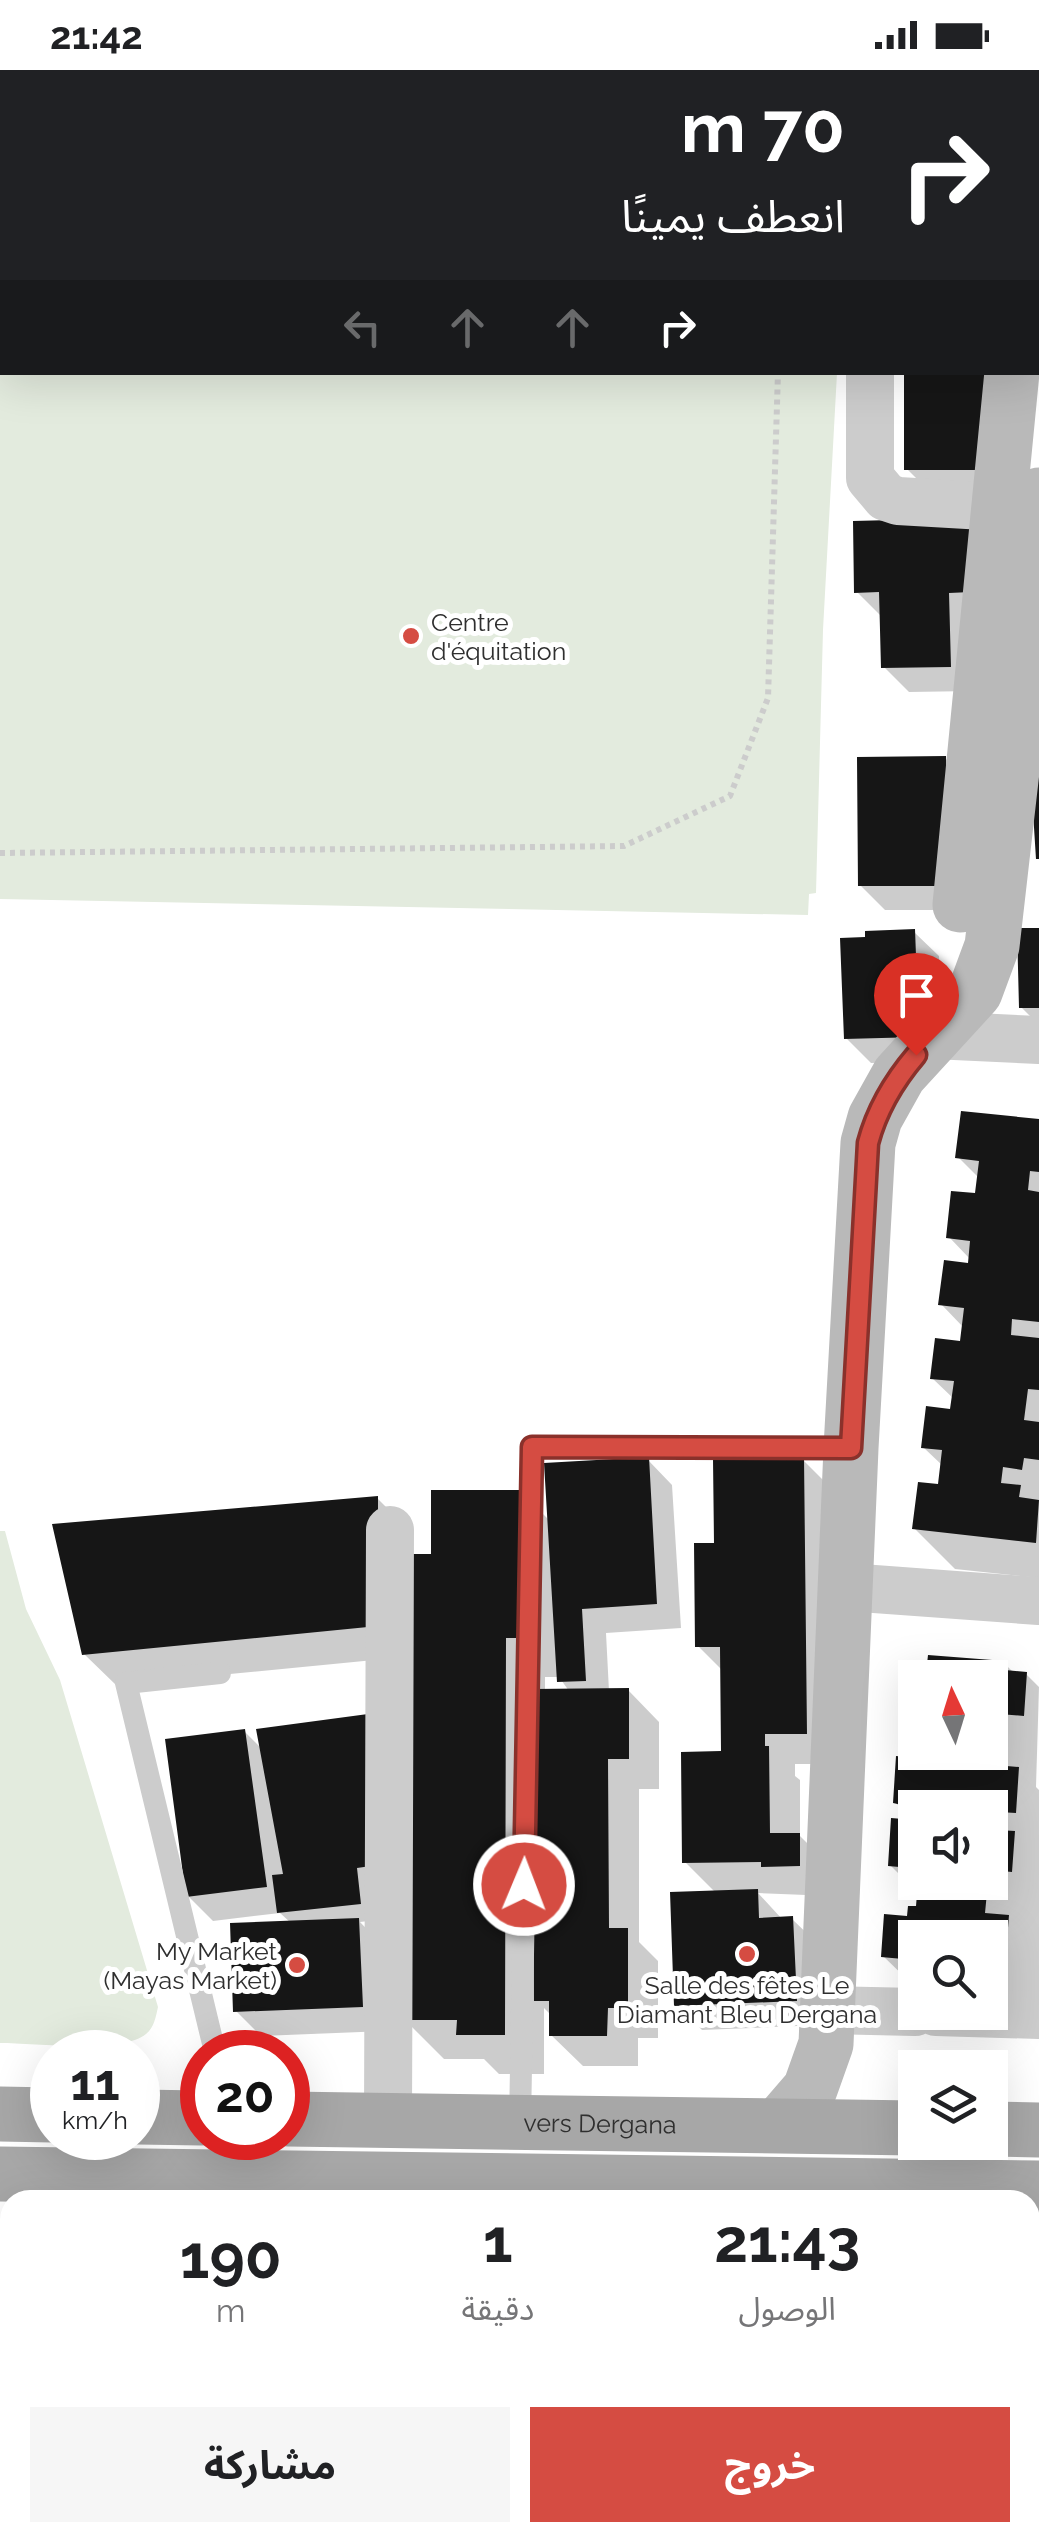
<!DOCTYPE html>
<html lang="ar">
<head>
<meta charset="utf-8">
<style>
	body { margin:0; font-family:Raleway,"Noto Sans Arabic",sans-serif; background:#f6f6f6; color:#202124; direction:rtl; height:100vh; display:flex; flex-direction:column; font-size:38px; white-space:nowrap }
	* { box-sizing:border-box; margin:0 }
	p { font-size:32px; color:#757577 }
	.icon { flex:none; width:55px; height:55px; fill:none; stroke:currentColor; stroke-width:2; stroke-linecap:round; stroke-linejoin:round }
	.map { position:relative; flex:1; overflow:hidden; direction:ltr }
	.side { position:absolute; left:0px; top:2120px; width:1040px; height:352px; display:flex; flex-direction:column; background:#fff; border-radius:30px 30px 0 0; box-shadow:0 10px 40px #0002; direction:rtl }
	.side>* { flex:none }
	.banner { position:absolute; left:0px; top:0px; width:1040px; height:305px; box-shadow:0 10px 40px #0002; direction:rtl; background:#202124; color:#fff; overflow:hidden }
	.needle { width:65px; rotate:356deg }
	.buttons { position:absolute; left:898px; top:1590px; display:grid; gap:20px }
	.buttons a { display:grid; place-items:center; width:110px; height:110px; border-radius:0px; background:#fff; box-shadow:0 10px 40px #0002; font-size:50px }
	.speed { position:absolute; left:30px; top:1960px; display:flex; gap:20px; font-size:50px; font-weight:700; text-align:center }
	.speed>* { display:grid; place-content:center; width:130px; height:130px; border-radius:50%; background:#fff; box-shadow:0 10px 40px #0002; line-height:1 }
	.speed small { font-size:25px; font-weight:400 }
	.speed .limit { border:15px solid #d22; background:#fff; color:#111 }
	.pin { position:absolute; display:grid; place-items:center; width:85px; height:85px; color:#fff; margin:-102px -42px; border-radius:50% 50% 50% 0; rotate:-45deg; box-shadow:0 0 10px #0007 }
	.pin .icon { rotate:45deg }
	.me { position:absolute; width:110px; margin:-55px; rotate:1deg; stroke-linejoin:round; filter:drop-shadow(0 0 8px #0008) }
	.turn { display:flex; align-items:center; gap:35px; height:210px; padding:0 30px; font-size:45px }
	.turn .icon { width:130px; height:130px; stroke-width:2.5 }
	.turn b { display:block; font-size:70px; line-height:85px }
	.lanes { display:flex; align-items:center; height:95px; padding:0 30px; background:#0003; justify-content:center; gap:50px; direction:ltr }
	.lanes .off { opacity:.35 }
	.eta { display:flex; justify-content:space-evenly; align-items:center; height:170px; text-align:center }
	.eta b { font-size:60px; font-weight:700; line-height:70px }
	.primary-button { display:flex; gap:20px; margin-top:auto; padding:20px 30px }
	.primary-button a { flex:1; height:115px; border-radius:0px; background:#d54c42; color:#fff; font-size:40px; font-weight:700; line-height:115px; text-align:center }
	.primary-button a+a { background:#f6f6f6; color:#202124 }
	.status { display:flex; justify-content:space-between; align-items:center; height:70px; padding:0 50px; background:#fff; direction:ltr }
	.status svg { height:28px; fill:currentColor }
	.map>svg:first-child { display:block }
	.green { fill:#e3ebde }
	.shadow { fill:#0003; fill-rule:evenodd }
	.building { fill:#161616 }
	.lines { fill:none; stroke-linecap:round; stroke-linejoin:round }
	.path { stroke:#ccc; stroke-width:6; stroke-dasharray:5 5; stroke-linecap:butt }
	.lane { stroke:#ccc; stroke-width:22 }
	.street { stroke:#ccc; stroke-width:48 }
	.secondary { stroke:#b9b9b9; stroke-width:55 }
	.primary { stroke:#a7a7a7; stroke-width:55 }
	.tram { stroke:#848484; stroke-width:2.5 }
	.route-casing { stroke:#8a312b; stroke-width:25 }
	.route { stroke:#d54c42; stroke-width:18 }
	.poi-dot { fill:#d54c42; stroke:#fff; stroke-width:4 }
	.labels { text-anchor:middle; stroke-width:10; stroke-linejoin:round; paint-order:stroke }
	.poi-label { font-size:25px; fill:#2f2f2f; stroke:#fff; text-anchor:start }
	.street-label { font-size:25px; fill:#2f2f2f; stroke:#fff }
</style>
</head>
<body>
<div class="status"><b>21:42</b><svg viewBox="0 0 49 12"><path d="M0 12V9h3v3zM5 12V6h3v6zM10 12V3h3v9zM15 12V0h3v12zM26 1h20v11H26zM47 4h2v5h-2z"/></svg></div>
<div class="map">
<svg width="1039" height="2472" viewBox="0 0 1039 2472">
	<rect width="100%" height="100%" fill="#fff"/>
	<path class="green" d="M0,0h853l-851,2v300l835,1 -14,257 -7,263 -7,1 -1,21 -808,-16z
		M0,1461h5l21,78 34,71 98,327c-2,9 -4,21 -12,27 -24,20 -113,9 -146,9z"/>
	<path class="shadow" d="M929,0h110v82l-1,-80h-109z
		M907,302l111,122h-86l-25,-25z
		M969,451l5,170 -65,1 -25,-25 -2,-50 -25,-25z
		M945,688l25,25v127h-85l-25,-25z
		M1039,860v95l-18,-18z
		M914,862l25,24 3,105 -71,2 -25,-25 22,-99z
		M1039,1052v456l-84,-9 -40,-40 25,-42 3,-21 -19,-18 28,-36 2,-13 -22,-21 30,-35 2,-15 -23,-24 29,-39v-6l-21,-22 29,-41 2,-17 -22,-22z
		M648,1390l24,25 9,143 -75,5 3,58 19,-1 31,32v67h-20v153l19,19v77h-20v28h-55l-32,-31v-20l-7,-7v66h-45l-15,-15h-40l-40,-40 1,-362 -289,28 -32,-31 294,-155 31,31 -1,27h26l88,-64 28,28zM545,1607h14l10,14h-24z
		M803,1390l31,31 3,273h-42v12l5,4v56l30,30 1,30 -73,-3 24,26h10l25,24 4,82 -119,5 -25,-25 39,-112 -31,-31 39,-109 -1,-82 -25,-25 19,-100z
		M1004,1593l10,10 12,1 13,13 -3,100 3,3v214l-49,7v-73h-75v49l-32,-31 36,-47 1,-14 -30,-30 25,-43v60h75v-74h-75v14l-20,-20 24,-42 71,-8v-74h-75v44l-13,-13 4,-44z
		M367,1646l10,204 -17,2 23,24 3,85 -125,5 -25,-25 55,-88 -11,-10 -67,8 -25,-25 56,-165 18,18z
		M2,2224h8v15l-7,-7z
		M0,2319l10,4v139h90l-4,10h-96z
		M607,2462h57l-4,10h-50l-5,-5z"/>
	<path class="building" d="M904,302h90v98h-90z
		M970,448l1,74 -22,1 2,74 -70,1 -2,-76 -25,1 -1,-72z
		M1039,645v144h-3l-9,-143z
		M946,686l1,130h-89l-1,-129z
		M1017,858h22v80h-20z
		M915,859l4,108 -75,2 -4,-101 25,-1v-6z
		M961,1041l78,8v53l-9,-1 -2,19 11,2v130l-27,-3 -1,16 28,3v52l-11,-1 -4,31 15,2v38l-15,-2 -2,12 -19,-3 -2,16 20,2 -2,12 20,3 -3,43 -124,-14 6,-47 20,2 4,-34 -21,-2 5,-42 24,3 4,-28 -24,-2 5,-41 25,3 4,-33 -26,-3 6,-45 24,3 2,-22 -24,-3 5,-47 24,2 4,-32 -24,-3z
		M649,1387l8,147 -75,5 4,72 -29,1 -13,-219z
		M804,1387l3,277h-42v12h4l1,87h30v33l-39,1v-5l-79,1 -1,-111 40,-1 -1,-104h-25l-1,-104h20l-1,-84z
		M431,1420h92l-1,148h-16l-1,397h-49l1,-15h-56l2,-466h28z
		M378,1426v130l-296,29 -30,-131z
		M928,1585l77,6v9l22,2 -3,44 -25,-2 -4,51 24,2 -3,46 -17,-1 -2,18 18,1 -3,41 -22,-2v-62h-74l-23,-5 3,-47 21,2v-6h73v-74h-75v33l-16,-1 4,-47 24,1z
		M629,1618v71h-21l1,169h19v80h-20l-1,28h-58v-35h-15l-1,-312z
		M368,1644l3,152 -14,2 4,36 -84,9 -5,-38 11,-1 -27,-145z
		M245,1659l22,158 -81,10 -21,-158z
		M891,1748l24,2v58l-5,-1 1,-9 -23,-2z
		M918,1812h70l-3,31 24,2 -4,51 -15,-1v-27h-75v31l-12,-1v-9l-22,-2 3,-43 23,2 1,-10h8z
		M758,1819l1,29 34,-2 4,85 -123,5 -4,-114z
		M359,1848l4,89 -130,5 -3,-89z
		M0,2316l10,5v141h35l-4,10h-41z
		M604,2462h49l-3,10h-37l-11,-4z
		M821,2462h49l23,10h-76z"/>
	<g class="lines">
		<path class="path" d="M783,2v-2
			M0,200h2
			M0,783l624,-7 106,-50 38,-98 10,-326"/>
		<path class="lane" d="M1027,1944l12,-120
			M215,1982l-89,-369 94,-10
			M520,2054l12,-677 319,1
			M945,2462l36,10"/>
		<path class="street" d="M873,2v-2
			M870,302v106l16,19 12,4 136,8
			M933,965l106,5
			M847,1517l192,14
			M827,1940l88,2
			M936,1942l103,3
			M388,2050l2,-590
			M528,2472l2,-10"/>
		<path class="secondary" d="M1038,70l1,-13
			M960,835l52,-533
			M779,2055l31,-36 16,-45 25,-596 17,-305 7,-25 24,-43 76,-83 17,-46 28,-245 19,-206"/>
		<g class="primary">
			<path d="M0,2044l52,1"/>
			<path d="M138,2047l64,1"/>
			<path id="s1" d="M288,2049l627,9"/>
			<path d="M990,2059l49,1"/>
			<path d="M0,2104l1039,14"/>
		</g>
		<path class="tram" d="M0,2188h10
			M0,2211h10
			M461,2472l1,-10
			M482,2472l1,-10"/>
	</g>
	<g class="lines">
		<defs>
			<path id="route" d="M524,1815l8,-438 319,1 17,-305c9,-34 25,-61 48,-88"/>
		</defs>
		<use href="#route" class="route-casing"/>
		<use href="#route" class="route"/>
	</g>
	<g class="poi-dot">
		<circle cx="411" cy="566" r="10"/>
		<circle cx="747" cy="1884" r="10"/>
		<circle cx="297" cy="1895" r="10"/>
	</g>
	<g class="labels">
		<g class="poi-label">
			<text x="431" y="561">Centre<tspan x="431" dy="29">d'équitation</tspan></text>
			<text x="277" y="1890" text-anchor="end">My Market<tspan x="277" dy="29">(Mayas Market)</tspan></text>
			<text x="747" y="1924" text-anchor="middle">Salle des fêtes Le<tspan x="747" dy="29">Diamant Bleu Dergana</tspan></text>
		</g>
		<g class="street-label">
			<text dy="9" stroke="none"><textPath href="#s1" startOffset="312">vers Dergana</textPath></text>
		</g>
	</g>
</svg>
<div class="buttons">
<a><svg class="needle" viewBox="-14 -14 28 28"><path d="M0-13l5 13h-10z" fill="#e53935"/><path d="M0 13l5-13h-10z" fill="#757577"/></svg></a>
<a><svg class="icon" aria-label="sound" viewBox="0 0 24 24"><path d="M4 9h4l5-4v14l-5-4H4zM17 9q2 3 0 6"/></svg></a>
<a><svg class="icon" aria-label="search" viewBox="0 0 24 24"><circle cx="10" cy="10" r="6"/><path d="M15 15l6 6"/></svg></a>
<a><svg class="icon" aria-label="layers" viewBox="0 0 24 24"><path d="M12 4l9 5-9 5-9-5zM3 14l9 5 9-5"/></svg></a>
</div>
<div class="speed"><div>11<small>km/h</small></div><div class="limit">20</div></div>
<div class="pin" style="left:916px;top:985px;background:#d93025"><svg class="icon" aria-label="arrive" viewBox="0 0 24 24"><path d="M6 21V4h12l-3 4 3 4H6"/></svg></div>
<svg class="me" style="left:524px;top:1815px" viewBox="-20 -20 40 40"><circle r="17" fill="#d54c42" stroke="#fff" stroke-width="3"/><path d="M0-11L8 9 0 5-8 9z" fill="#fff"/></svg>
<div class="banner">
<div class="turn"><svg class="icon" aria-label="right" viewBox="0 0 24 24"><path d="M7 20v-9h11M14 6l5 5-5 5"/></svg><div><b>70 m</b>انعطف يمينًا</div></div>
<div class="lanes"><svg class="icon off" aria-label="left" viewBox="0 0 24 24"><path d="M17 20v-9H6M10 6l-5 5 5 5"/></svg><svg class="icon off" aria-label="ahead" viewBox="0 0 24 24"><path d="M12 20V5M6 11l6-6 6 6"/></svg><svg class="icon off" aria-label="ahead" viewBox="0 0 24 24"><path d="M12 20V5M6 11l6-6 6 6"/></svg><svg class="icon" aria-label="right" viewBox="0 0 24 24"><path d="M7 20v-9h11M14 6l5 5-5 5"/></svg></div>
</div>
<section class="side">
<div class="eta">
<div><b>21:43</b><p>الوصول</p></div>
<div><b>1</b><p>دقيقة</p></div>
<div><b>190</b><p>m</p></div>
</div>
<div class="primary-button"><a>خروج</a><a>مشاركة</a></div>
</section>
</div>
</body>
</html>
